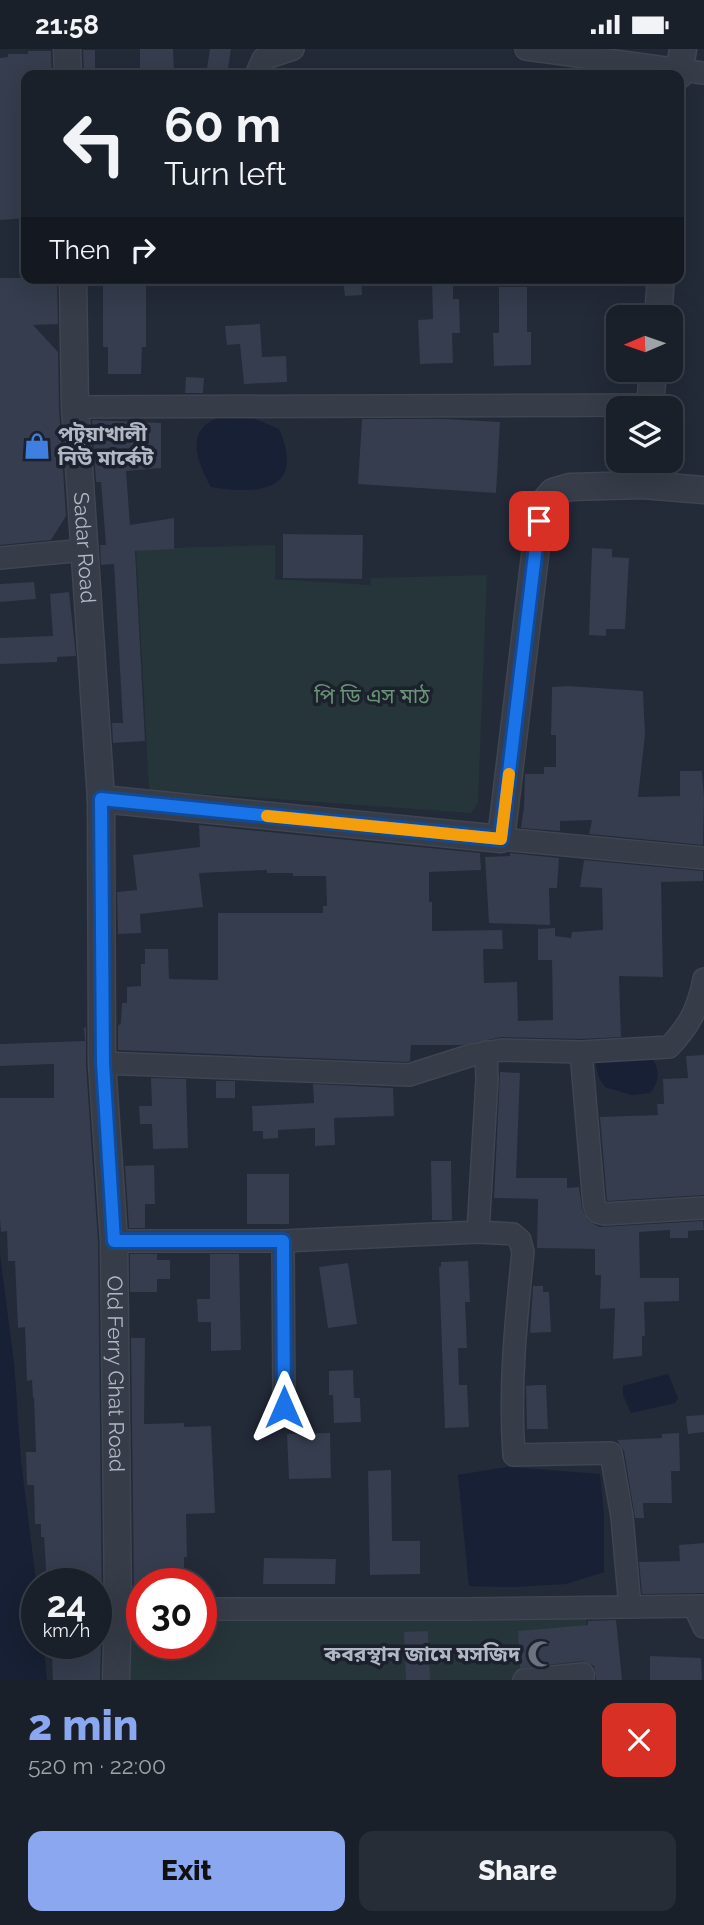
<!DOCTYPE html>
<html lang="en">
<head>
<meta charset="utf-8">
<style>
	body { margin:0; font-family:Raleway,"Noto Sans Bengali",sans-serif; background:#272d36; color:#f1f3f6; height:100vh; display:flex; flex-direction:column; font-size:26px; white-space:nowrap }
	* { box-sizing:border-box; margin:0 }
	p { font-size:23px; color:#9fa3a8 }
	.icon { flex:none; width:38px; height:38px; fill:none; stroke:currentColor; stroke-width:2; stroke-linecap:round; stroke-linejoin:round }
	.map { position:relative; height:1631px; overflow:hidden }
	.panel { display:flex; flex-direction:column; background:#1a202a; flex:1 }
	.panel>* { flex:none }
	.top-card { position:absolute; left:21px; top:21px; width:663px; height:214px; border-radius:14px; box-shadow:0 7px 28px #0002,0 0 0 2px #383e47; background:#1a202a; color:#f1f3f6; overflow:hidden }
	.needle { width:46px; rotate:268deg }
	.fabs { position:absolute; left:606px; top:256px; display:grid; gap:14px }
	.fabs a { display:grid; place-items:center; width:77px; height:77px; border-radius:14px; background:#1a202a; box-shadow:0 7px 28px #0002,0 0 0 2px #383e47; font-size:35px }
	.speed { position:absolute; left:21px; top:1519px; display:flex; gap:14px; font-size:35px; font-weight:700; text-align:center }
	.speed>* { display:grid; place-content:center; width:91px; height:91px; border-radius:50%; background:#1a202a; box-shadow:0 7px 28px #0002,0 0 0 2px #383e47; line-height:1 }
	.speed small { font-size:18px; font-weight:400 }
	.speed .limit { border:10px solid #d22; background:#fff; color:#111 }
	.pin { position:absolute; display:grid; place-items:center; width:60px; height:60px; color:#fff; margin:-30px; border-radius:14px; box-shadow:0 4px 10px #0006 }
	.me { position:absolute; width:77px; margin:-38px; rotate:0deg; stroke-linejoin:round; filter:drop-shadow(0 0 5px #0008) }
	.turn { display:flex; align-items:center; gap:24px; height:147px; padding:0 28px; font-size:32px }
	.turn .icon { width:91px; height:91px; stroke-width:2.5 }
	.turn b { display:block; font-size:49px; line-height:60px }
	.then { display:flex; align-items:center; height:66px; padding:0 28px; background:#0003; gap:14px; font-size:26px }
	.round { display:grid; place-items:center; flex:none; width:74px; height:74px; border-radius:14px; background:#272d36 }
	.head { display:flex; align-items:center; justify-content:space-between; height:119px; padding:0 28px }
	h1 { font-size:42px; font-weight:800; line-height:52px; color:#8aa7f0 }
	.primary-button { display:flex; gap:14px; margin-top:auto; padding:14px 28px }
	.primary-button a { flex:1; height:80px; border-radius:14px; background:#8aa7f0; color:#111; font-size:28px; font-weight:800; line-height:80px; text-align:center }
	.primary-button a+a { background:#272d36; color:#f1f3f6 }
	.status { display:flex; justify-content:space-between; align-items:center; height:49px; padding:0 35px; background:#1a202a; direction:ltr }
	.status svg { height:19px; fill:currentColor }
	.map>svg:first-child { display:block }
	.green { fill:#253539 }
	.water { fill:#172034 }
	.building { fill:#353d4e }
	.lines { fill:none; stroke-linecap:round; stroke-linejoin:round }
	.minor-casing { stroke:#3f4551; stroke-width:24 }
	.tertiary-casing { stroke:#3f4551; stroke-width:29 }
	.minor { stroke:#363c48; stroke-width:21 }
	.tertiary { stroke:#363c48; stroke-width:26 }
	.route-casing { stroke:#114b97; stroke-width:18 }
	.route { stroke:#1a73e8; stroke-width:12 }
	.slow { stroke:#f59e0b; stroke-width:12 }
	.labels { text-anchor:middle; stroke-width:7; stroke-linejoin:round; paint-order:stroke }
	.poi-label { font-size:21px; font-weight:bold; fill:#b1b7c4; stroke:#1c212d; text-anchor:start }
	.street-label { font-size:21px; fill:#b1b7c4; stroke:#1c212d }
	.park-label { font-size:21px; fill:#6a9478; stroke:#1c212d }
</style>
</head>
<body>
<div class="status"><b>21:58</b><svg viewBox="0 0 49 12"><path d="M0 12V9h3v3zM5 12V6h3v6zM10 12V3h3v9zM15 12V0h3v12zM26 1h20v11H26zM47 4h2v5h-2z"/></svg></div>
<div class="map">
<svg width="704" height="1631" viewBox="0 0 704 1631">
	<rect width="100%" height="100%" fill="#232a38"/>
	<path class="green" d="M275,496v34l95,6 1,-7 116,-3 -9,228 -7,10 -322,-23 -13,-241z
		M586,1563l3,68h-463l4,-61h12v24h59v-25z"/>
	<path class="water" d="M217,369l38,1 24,10c27,62 -20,66 -68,58 -13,-24 -27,-55 6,-69z
		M651,1009c10,10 8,25 -1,35l-18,2 -27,-8 -6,-9 -4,-17z
		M0,1206l14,108 7,98 16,129v53h6l4,37h-47z
		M668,1325l10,24 -3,5 -44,10 -8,-18v-9z
		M507,1418l93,7 4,43v55l-38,12 -53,3 -44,-1 -11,-111z"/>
	<path class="building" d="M140,0h33l1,26h-34z
		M210,0h21l-4,26h-21z
		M83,1h12v25h-11z
		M28,2h23l1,24h-28v7h-4l2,53h4v83l-26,2v-162l8,-1v-3h20z
		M0,229h46v4h11l1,42 -25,1 25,27 1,56 7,108 -15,24 -51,5z
		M343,229h18l1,17 -17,1z
		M432,229h21v21h6l1,34h-8l1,30 -33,1 -2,-44 15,-1z
		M103,236h43v62h-4l-1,27h-33v-27h-5z
		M499,238h28v45h4v33l-37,1 -1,-33h6z
		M260,275l2,33 24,-1 1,26 -43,2 -4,-40 -13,1 -2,-19z
		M186,328l18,1 -1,15h-18z
		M362,370h84l54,3 -4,71 -138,-9z
		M92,371l69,3v45l-35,3 4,54 44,-7v31l-39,2 10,190 -32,2 -1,-20h11l-9,-159 -13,1 -1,-20h6l-5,-63h-5z
		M283,485l80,1 -1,44 -79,-1z
		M592,499l20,1v8l17,1 -4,71h-19v7l-17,-1z
		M34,533l2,17 -36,3v-18z
		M69,543l7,64 -19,1v5l-57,2v-26l53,-2 -3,-42z
		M568,637l75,5 2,44 -7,62 42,-1v-25h22l2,27 -1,47 -114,-11 3,-14 -32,1v10l-39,-3 3,-21 1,-33h19v-7h12v-32h-5l1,-48z
		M199,776l281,28 1,17 -52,2v30h3v29l70,-1 1,19h-20l1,34 33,-1 1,39 35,-1 -1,-60h-14v-31l17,-1v8l16,2 1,-6 31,-2 -1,-42 -22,-1 4,-27 119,11v10l-42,1 2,95 -44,-1 2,61 -40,2 -79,-2 -40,8h-51l-1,16 -3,1 -289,-12v-24l3,-3 1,-20h5v-16l14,-1v-22h4v-15h23l1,30 49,1v-67h105v-7h4l-1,-30h-33v-3h-26v-3l-68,3 4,34 -63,7 1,19 -23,1 -1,-42 20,-2 -4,-35 67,-8z
		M510,804l49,5 -2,30h-8l1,37 -61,-2 -4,-66 25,-1z
		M86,978v37l12,178 4,367h-6v-25h-49l-3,-47h-3v-13h-6l-1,-39h-7l-1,-33h10l-2,-54h-1l-1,-18 -5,1 -2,-54 -7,1 -3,-67h-7l-1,-30 -6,1 -1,-14v-120h54v-34l-54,2v-22l85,-3 -1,-13z
		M704,1006v140l-97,6 -7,-84 58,-2 -1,-11h7l-1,-25 25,-1 -2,-22z
		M500,1023l20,1 -4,105h51v10l12,-1 3,21 6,13 12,6 103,-6 1,9 -16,1v7h-18v-8l-31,2 1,46h39v23l-35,1 1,34h-3v20l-29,3 2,-51 -15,1 1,-34h-6v-26l-58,-1 1,-49 -44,-1z
		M151,1029l35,1 2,69 -35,1 -1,-25h-12l-1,-18h13z
		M216,1032h19v17h-19z
		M313,1035l80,4 1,28 -60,2 1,27 -20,1v-18l-37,2v8l-15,1v-8h-10l-1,-25 62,-3z
		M431,1112h20l1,59h-20z
		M154,1116l1,39h-10v24h-16l-4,-62z
		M247,1125h42v50h-42z
		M130,1205h27v6h13v19h-13v13h-27z
		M210,1205h29l2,96 -30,1v-29h-13l-1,-23h13z
		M468,1212l2,41h-5l2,46h-9l1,37h8l2,42 -24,1 -6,-161h2v-5z
		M348,1214l9,61 -29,4 -9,-61z
		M533,1237h10v6h6l2,40 -21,1z
		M131,1289h14l-1,86 40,-1v4l27,-1 4,87 -29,1 1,43h-3v27h-42v11h-8z
		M353,1321l1,28h6l1,24 -27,1 -1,-28h-4v-24z
		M536,1336h10l2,44h-21l-1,-43z
		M704,1366v17l-16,2 -2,-18z
		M330,1384l1,45 -42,1 -2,-45z
		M679,1384l1,38h-9l1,32h-29l1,15h-9l-11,-67 -7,-11 45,-2v-4z
		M391,1421l1,71h28v33l-50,1 -2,-104z
		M704,1494v50l-62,1 -3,-32 41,-1 -1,-16z
		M264,1509l72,1 -1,25h-72z
		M616,1571l6,60h-26l-2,-14 -12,-5 -62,7 -2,-37 70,-6v-4z
		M428,1582l2,49h-24l-2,-48z
		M67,1594h34l-1,37h-47l-1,-24h3v-8h8z
		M650,1607l51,2 1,22h-52z"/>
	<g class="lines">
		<defs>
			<path id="minor" d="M526,0l178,24
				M256,26l7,-16 30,-10
				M75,358l575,-2
				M0,509l84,-8
				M501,790l203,19
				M581,1003l13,152 3,8 7,2 100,-6
				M102,1014l307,12 63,-20 30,-5 79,2 88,-5c21,-22 29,-38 35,-68
				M478,1183l9,-153 -1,-27
				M114,1192h169l195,-9 35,2 7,6 3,12c-7,68 -14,135 -9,203l97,-2 11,64 8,90
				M283,1192l1,166
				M694,1557l10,21
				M118,1559h24
				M201,1560h265l238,-3
				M524,1631l59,-6v6"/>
			<g id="tertiary">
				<path d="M67,0l1,26"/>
				<path d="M679,26l4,-26"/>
				<path id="s1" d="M73,229l2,129 26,392 1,264 12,178 4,367 -2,72"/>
				<path d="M658,268l3,-39"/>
				<path d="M650,359l3,-39"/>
				<path d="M101,750l400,40 40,-333 12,-14 17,-5 72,-2 62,5"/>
			</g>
		</defs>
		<use href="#minor" class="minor-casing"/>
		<use href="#tertiary" class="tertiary-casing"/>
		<use href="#minor" class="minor"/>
		<use href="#tertiary" class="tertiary"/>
	</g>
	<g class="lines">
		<defs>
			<path id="route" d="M284,1358l-1,-166h-169l-11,-178 -2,-264 400,40 38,-318"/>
		</defs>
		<use href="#route" class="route-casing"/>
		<use href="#route" class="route"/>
		<path class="slow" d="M267,767l234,23 8,-65"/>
	</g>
	<defs>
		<symbol id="shop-bare" viewBox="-9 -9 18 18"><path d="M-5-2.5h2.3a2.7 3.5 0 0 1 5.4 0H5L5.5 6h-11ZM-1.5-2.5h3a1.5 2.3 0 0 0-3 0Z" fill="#3f7fe0" stroke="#1c212d" stroke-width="2.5" paint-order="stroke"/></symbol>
		<symbol id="mosque-bare" viewBox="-9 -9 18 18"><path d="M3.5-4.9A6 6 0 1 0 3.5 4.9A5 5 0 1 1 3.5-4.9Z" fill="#6b7280" stroke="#1c212d" stroke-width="2.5" paint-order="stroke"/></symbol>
	</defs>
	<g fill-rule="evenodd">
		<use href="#shop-bare" x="18" y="378" width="38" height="38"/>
		<use href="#mosque-bare" x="522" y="1586" width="38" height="38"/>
	</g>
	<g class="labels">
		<g class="poi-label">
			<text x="58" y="392">পটুয়াখালী<tspan x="58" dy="24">নিউ মার্কেট</tspan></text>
			<text x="520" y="1612" text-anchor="end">কবরস্থান জামে মসজিদ</text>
		</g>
		<g class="street-label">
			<text dy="7" stroke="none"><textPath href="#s1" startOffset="270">Sadar Road</textPath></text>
			<text dy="7" stroke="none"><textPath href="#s1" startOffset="1097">Old Ferry Ghat Road</textPath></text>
		</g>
		<g class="park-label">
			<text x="372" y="654">পি ডি এস মাঠ</text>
		</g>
	</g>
</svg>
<div class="fabs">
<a><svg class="needle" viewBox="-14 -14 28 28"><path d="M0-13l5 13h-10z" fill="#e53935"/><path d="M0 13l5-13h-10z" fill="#9fa3a8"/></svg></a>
<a><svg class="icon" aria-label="layers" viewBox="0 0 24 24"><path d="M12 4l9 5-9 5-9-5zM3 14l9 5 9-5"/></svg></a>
</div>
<div class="speed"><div>24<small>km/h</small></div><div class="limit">30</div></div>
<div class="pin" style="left:539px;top:472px;background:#d93025"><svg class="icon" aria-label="arrive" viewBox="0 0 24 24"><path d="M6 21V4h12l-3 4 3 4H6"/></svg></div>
<svg class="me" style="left:284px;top:1358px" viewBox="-20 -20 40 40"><path d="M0-17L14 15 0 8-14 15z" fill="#1a73e8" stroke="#fff" stroke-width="4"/></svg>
<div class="top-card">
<div class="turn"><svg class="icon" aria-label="left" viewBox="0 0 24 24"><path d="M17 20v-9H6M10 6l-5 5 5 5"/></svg><div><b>60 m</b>Turn left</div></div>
<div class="then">Then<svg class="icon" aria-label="right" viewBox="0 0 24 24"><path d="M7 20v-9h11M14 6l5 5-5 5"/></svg></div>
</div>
</div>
<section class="panel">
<div class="head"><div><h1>2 min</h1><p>520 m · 22:00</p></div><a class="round" style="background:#d93025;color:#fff"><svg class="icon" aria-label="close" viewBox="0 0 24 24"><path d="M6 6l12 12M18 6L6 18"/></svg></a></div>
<div class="primary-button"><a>Exit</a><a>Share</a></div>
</section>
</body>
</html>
